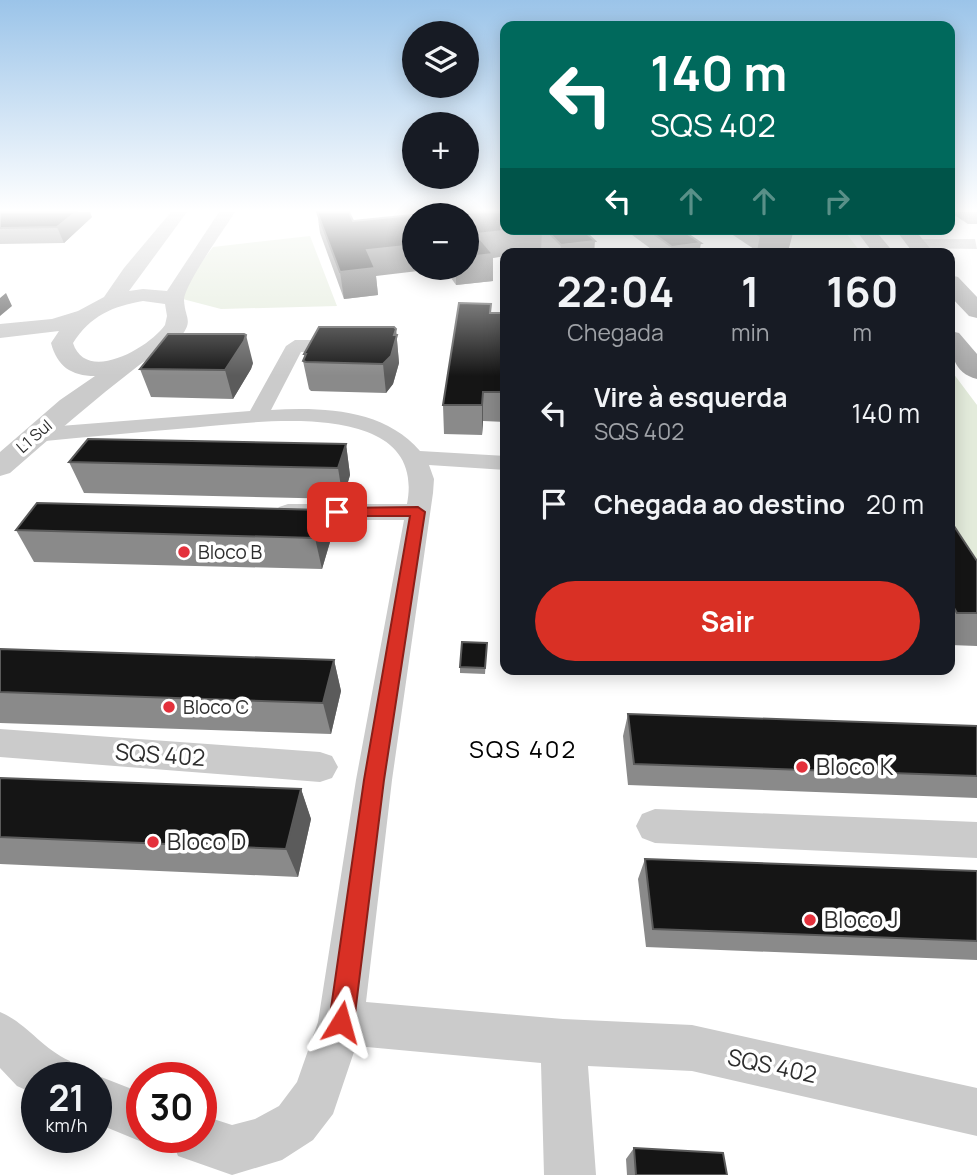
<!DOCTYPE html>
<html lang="pt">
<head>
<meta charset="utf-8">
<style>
	body { margin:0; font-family:Manrope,sans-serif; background:#242831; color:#f1f3f6; height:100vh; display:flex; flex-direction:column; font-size:26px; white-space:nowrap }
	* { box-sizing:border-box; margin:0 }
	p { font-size:23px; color:#9ea1a6 }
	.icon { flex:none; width:38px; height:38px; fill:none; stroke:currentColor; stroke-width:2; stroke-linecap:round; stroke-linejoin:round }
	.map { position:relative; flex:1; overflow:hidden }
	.panel { position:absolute; left:500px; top:248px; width:455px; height:427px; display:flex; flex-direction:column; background:#171b24; border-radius:14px; box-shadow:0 4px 18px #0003 }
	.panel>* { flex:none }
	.hud { position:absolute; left:500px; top:21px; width:455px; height:214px; border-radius:14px; box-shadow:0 4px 18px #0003; background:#00695c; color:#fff; overflow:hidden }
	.fabs { position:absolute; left:402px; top:21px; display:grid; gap:14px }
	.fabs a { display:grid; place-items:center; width:77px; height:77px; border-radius:50%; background:#171b24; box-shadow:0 4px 18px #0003; font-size:35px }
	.speed { position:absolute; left:21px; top:1062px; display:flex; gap:14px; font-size:35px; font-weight:700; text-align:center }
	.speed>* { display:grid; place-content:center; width:91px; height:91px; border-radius:50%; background:#171b24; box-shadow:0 4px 18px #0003; line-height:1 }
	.speed small { font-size:18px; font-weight:400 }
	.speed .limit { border:10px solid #d22; background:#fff; color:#111 }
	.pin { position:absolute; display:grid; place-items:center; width:60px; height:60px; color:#fff; margin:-30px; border-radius:14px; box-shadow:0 4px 10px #0006 }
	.me { position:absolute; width:77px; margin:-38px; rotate:8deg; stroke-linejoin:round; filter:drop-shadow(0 0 5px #0008) }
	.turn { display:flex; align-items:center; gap:24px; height:147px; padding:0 35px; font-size:32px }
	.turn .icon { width:91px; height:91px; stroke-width:2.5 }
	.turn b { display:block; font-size:49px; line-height:60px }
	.lanes { display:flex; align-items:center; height:66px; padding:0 35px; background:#0003; justify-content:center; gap:35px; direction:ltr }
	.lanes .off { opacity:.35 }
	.eta { display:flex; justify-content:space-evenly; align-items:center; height:119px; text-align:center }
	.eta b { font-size:42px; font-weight:700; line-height:49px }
	.button { display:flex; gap:14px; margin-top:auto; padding:14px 35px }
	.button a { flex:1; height:80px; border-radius:42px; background:#d93025; color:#fff; font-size:28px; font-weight:700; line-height:80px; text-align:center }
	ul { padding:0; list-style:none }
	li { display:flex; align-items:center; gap:21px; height:91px; padding:0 35px }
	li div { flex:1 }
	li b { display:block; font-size:26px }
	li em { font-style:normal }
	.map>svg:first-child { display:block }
	.green { fill:#e3ebdb }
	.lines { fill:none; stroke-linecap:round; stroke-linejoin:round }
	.minor { fill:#cbcbcb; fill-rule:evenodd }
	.tertiary { fill:#cbcbcb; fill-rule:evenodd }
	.primary { fill:#a6a6a6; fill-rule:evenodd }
	.wall { fill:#8a8a8a }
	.shaded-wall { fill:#5b5b5b }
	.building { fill:#151515; stroke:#5b5b5b; stroke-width:2 }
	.route { fill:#d93025; stroke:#8d1f18; stroke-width:2 }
	.poi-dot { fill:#e4313c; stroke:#fff; stroke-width:2.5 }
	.labels { text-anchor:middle; stroke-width:7; stroke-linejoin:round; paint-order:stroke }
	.far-street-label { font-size:16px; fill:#2e2e2e; stroke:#fff }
	.poi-label { font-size:19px; fill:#2e2e2e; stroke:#fff; text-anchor:start }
	.near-street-label { font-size:23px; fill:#2e2e2e; stroke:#fff }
	.near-poi-label { font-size:23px; fill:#2e2e2e; stroke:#fff; text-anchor:start }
	.near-neighbourhood-label { font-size:24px; letter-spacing:2px; fill:#000; stroke:#fff }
</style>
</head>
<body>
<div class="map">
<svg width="977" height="1175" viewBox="0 0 977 1175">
	<rect width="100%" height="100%" fill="#fff"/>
	<path class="green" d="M762,229h81l19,25h-60z
		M310,236l27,70 -116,3 -46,-12 38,-50z
		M950,369l27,36v210l-27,-45z"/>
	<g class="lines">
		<path class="minor" d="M295,340h53l9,6 -9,6h-47l-30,58c52,-3 113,-1 149,41l86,5v14l-77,-5 5,14 -1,14 -41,287 -26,222 197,17 129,6 285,63v48l-285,-65 -104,-5 8,109h-52l-3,-112 -185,-17 -23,68 -20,26 -31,20 -50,15 -54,-19 -7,-18h30v-23l31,10 23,-6 24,-13 18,-24 21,-60 38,-242 48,-260h-116l-9,-3 -4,-5 4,-5 9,-3h119c21,-109 -156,-81 -218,-76 -51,4 -103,9 -154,14l-8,-2 -3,-5 3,-5 8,-2 215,-17 36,-65z
			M0,729l320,23 12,4 6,11 -6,11 -12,4 -320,-25z
			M655,809l322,13v36l-322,-15 -13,-5 -6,-12 6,-12z
			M0,1012c28,12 41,36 70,49l7,17h-40v17l-20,-9 -17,-18z
			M96,1075l46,18v45h12l-12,4 -46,-19v-45h-8z"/>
		<path class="tertiary" d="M171,212h16l-58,79 14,-2 24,2 52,-79h16c-10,16 -51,73 -51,88 1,20 11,20 -6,40 -12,13 -28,16 -40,26 -44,34 -86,70 -128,107l-10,3v-24l60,-52 35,-24c-24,0 -38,-10 -44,-33l8,-12 -59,7v-14l52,-5 26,-8 26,-14 20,-29zM143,301l22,3 2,12 -2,9c-16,23 -79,59 -92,18 17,-27 40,-37 70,-42z
			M918,239h57l2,10 -65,-1 -3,-4z"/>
		<path class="primary" d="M855,229h19l21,25h-21z
			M895,229h19l21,25h-21z
			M950,275l8,2 19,20v21l-8,-2 -19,-20z
			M950,331l9,2 18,21v25c-24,-6 -27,-27 -27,-48z"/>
	</g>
	<path class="wall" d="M0,212l92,5 -28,26 -64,1z
		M317,212h32l4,9 61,-6v-3h92v17h76l12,25h-51l-2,-2 -12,2h-23l-13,4v23l-37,4 -12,-17h23v-53l-91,61 2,19 -34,4 -24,-66z
		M950,212h27v12h-9z
		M624,229h56l19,25h-41z
		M724,229h64l1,19 -32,3z
		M491,304v9h15v109l-23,-1 -1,14 -38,-1 -1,-29z
		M396,329l3,34 -6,21 -7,9 -75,-2 -2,-2 -6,-28 2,-3 -1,-4z
		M253,363l-2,6 -18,30 -82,-2 -11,-28z
		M346,444l4,31 -7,24 -259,-6 -15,-31z
		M324,510l6,32 -8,27 -288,-7 -18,-32z
		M950,520l27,41v85l-27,-1z
		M487,643l-2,31 -25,-1v-6z
		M0,649l334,11 7,31 -10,43 -331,-11z
		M628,714l349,12v72l-349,-13 -5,-49z
		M0,778l301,11 10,30 -13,58 -298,-13z
		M645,859l332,12v89l-331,-13 -8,-68z
		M634,1148l93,27h-100l-1,-16z"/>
	<path class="shaded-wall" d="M76,212h14l2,5 -28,26 -7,-16z
		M520,229h22l-1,23 -12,2h-23v2l-13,2v23l-37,4v-17h11v-11l9,-23z
		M793,233l-4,15 -32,3 3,-15z
		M595,241l-1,13h-34l1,-9z
		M701,243l-2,11h-28l1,-7z
		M415,245v23h28l-67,8 2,19 -34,4 -4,-27 27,-22z
		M6,293l6,13 -12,10v-18z
		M396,329l3,34 -6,21 -7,9 -3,-29z
		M246,335l7,28 -2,6 -18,30 -8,-29z
		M483,392v29l-1,14v-30z
		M346,444l4,31 -7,24 -5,-31z
		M324,510l6,32 -8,27 -7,-31z
		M334,660l7,31 -10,43 -8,-31z
		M301,789l10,30 -13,58 -12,-28z"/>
	<path class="building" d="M0,212h76l-19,15 -57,1z
		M317,212h32l4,9 69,-7 -2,-2h86v17h14l-44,5 17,20 -26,3v-42h-52v30l-48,5 8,18 -35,4z
		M545,229h37l13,12 -34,4z
		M647,229h33l21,14 -29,4z
		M749,229h39l5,4 -33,3z
		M459,303l32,1 -1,9h16v79h-23l-1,13h-39z
		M319,327h75l2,2 -2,6h3l-6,21 -8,8 -77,-2 -3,-1 3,-7h-2z
		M168,334h76l2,1 -2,6 -19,29 -85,-1z
		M88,439l258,5 -8,24 -269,-6z
		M37,503l287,7 -9,28 -299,-8z
		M950,520l27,41v52h-20l-7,-12z
		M462,642l25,1 -2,25 -25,-1z
		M0,649l334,11 -11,43 -323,-11z
		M628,714l349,12v50l-343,-12z
		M0,778l301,11 -15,60 -286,-12z
		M645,859l332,12v70l-324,-12z
		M634,1148l89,5 4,22h-91z"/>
	<linearGradient id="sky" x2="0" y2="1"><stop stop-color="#9bc4e9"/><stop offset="0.56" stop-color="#fff"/><stop offset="1" stop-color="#fff" stop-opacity="0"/></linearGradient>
	<rect width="977" height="376" fill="url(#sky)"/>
	<path class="route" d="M418,507l7,5 -41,268 -30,242 -3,9 -10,4 -9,-4 -3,-9 35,-242 46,-264h-73l-7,-4 7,-4z"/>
	<g class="poi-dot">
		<circle cx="184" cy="552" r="7"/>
		<circle cx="169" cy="707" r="7"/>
		<circle cx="802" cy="767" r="7"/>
		<circle cx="153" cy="842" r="7"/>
		<circle cx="810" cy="920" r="7"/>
	</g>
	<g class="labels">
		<g class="far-street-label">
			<text transform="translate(34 436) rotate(-41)" y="6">L1 Sul</text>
		</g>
		<g class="poi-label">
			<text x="198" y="559">Bloco B</text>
			<text x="183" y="714">Bloco C</text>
		</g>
		<g class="near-street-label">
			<text transform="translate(160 755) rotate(4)" y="8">SQS 402</text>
			<text transform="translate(772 1066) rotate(12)" y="8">SQS 402</text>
		</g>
		<g class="near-poi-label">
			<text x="816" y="775">Bloco K</text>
			<text x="167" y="850">Bloco D</text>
			<text x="824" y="928">Bloco J</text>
		</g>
		<g class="near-neighbourhood-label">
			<text x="523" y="758">SQS 402</text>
		</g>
	</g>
</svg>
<div class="fabs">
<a><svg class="icon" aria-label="layers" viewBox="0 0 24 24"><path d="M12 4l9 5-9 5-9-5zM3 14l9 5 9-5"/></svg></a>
<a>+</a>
<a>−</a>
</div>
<div class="speed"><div>21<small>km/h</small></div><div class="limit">30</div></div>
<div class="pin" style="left:337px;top:512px;background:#d93025"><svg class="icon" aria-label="arrive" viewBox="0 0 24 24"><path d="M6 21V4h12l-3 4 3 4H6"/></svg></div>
<svg class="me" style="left:341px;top:1022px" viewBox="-20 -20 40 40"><path d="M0-17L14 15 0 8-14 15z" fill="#d93025" stroke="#fff" stroke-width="4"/></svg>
<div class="hud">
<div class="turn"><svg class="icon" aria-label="left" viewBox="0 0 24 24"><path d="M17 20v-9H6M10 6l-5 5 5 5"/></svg><div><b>140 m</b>SQS 402</div></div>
<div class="lanes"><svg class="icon" aria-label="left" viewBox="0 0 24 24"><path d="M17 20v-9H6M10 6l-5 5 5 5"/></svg><svg class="icon off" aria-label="ahead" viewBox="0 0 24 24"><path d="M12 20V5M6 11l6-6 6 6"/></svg><svg class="icon off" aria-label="ahead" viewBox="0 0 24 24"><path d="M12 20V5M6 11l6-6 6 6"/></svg><svg class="icon off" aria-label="right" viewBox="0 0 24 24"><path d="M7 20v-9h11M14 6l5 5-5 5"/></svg></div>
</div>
<section class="panel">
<div class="eta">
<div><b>22:04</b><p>Chegada</p></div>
<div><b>1</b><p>min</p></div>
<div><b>160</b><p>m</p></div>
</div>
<ul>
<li><svg class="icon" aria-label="left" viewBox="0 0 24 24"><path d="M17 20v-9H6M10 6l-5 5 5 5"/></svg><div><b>Vire à esquerda</b><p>SQS 402</p></div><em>140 m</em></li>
<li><svg class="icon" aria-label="arrive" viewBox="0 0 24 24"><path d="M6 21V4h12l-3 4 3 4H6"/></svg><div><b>Chegada ao destino</b></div><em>20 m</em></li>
</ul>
<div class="button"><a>Sair</a></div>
</section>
</div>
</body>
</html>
